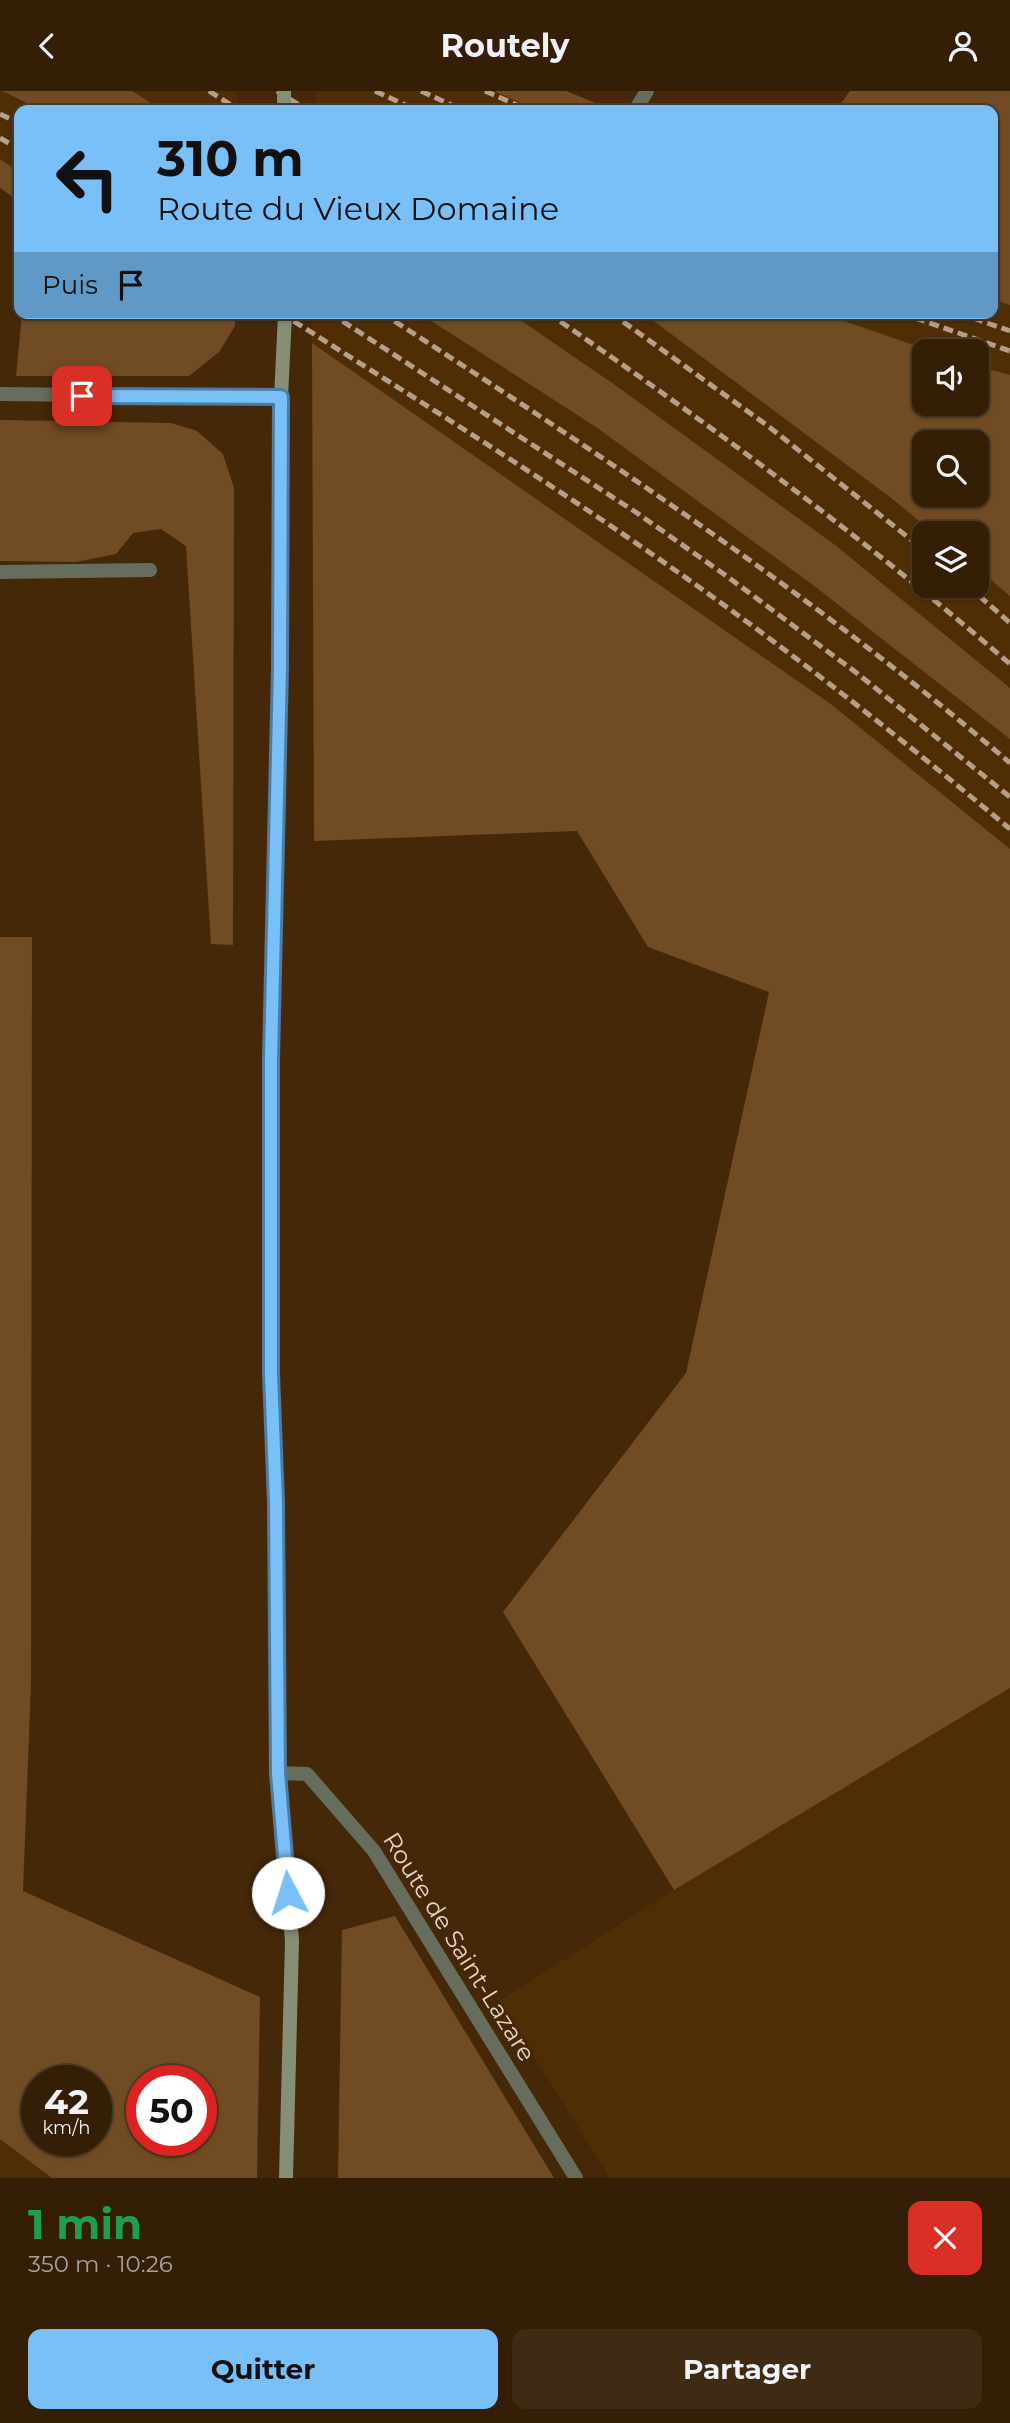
<!DOCTYPE html>
<html lang="fr">
<head>
<meta charset="utf-8">
<style>
	body { margin:0; font-family:Montserrat,sans-serif; background:#3f2b14; color:#f1f3f6; height:100vh; display:flex; flex-direction:column; font-size:26px; white-space:nowrap }
	* { box-sizing:border-box; margin:0 }
	p { font-size:23px; color:#a9a29b }
	.icon { flex:none; width:38px; height:38px; fill:none; stroke:currentColor; stroke-width:2; stroke-linecap:round; stroke-linejoin:round }
	.map { position:relative; height:2087px; overflow:hidden }
	.sheet { display:flex; flex-direction:column; background:#341e06; flex:1 }
	.sheet>* { flex:none }
	.hud { position:absolute; left:14px; top:14px; width:984px; height:214px; border-radius:14px; box-shadow:0 2px 5px #0004,0 0 0 2px #4e3c28; background:#79bff8; color:#111; overflow:hidden }
	.buttons { position:absolute; left:912px; top:248px; display:grid; gap:14px }
	.buttons a { display:grid; place-items:center; width:77px; height:77px; border-radius:14px; background:#341e06; box-shadow:0 2px 5px #0004,0 0 0 2px #4e3c28; font-size:35px }
	.speed { position:absolute; left:21px; top:1974px; display:flex; gap:14px; font-size:35px; font-weight:700; text-align:center }
	.speed>* { display:grid; place-content:center; width:91px; height:91px; border-radius:50%; background:#341e06; box-shadow:0 2px 5px #0004,0 0 0 2px #4e3c28; line-height:1 }
	.speed small { font-size:18px; font-weight:400 }
	.speed .limit { border:10px solid #d22; background:#fff; color:#111 }
	.pin { position:absolute; display:grid; place-items:center; width:60px; height:60px; color:#fff; margin:-30px; border-radius:14px; box-shadow:0 4px 10px #0006 }
	.me { position:absolute; width:77px; margin:-38px; rotate:355deg; stroke-linejoin:round; filter:drop-shadow(0 0 5px #0008) }
	.turn { display:flex; align-items:center; gap:24px; height:147px; padding:0 28px; font-size:32px }
	.turn .icon { width:91px; height:91px; stroke-width:2.5 }
	.turn b { display:block; font-size:49px; line-height:60px }
	.then { display:flex; align-items:center; height:66px; padding:0 28px; background:#0003; gap:14px; font-size:26px }
	.round { display:grid; place-items:center; flex:none; width:74px; height:74px; border-radius:14px; background:#3f2b14 }
	.head { display:flex; align-items:center; justify-content:space-between; height:119px; padding:0 28px }
	h1 { font-size:42px; font-weight:700; line-height:52px; color:#1e9e55 }
	.primary-button { display:flex; gap:14px; margin-top:auto; padding:14px 28px }
	.primary-button a { flex:1; height:80px; border-radius:14px; background:#79bff8; color:#111; font-size:28px; font-weight:700; line-height:80px; text-align:center }
	.primary-button a+a { background:#3f2b14; color:#f1f3f6 }
	header { display:flex; justify-content:space-between; align-items:center; height:91px; padding:0 28px; background:#341e06; font-size:32px; font-weight:700 }
	.map>svg:first-child { display:block }
	.built { fill:#502e05 }
	.green { fill:#714b24; fill-rule:evenodd }
	.lines { fill:none; stroke-linecap:round; stroke-linejoin:round }
	.street { stroke:#666d5c; stroke-width:14 }
	.secondary { stroke:#858f74; stroke-width:14 }
	.rail { stroke:#b49f89; stroke-width:5; stroke-dasharray:10 5; stroke-linecap:butt }
	.secondary-bridge { stroke:#858f74; stroke-width:14 }
	.route-casing { stroke:#4f7ca1; stroke-width:18 }
	.route { stroke:#79bff8; stroke-width:12 }
	.labels { text-anchor:middle; stroke-width:6; stroke-linejoin:round; paint-order:stroke }
	.street-label { font-size:24px; fill:#e7d5c4; stroke:#452808 }
</style>
</head>
<body>
<header><svg class="icon" aria-label="back" viewBox="0 0 24 24"><path d="M15 5l-7 7 7 7"/></svg>Routely<svg class="icon" aria-label="person" viewBox="0 0 24 24"><circle cx="12" cy="8" r="4"/><path d="M4 21q1-7 8-7t8 7"/></svg></header>
<div class="map">
<svg width="1010" height="2087" viewBox="0 0 1010 2087">
	<rect width="100%" height="100%" fill="#452808"/>
	<path class="built" d="M0,0h237v19h-218v76l-19,-12z
		M316,0h250l47,19h-297z
		M992,171l18,7v124l-33,-12 -1,-29h-52l-164,29 203,153h-39v52h52l1,-41 33,27v293l-698,-508v-44h680z
		M1010,1597v490h-400l-111,-177 175,-111z
		M0,2048l52,39h-52z"/>
	<path class="green" d="M2,0h130l22,14 -1,5h-111z
		M494,0h72l47,19h-76z
		M850,0h160v214l-18,-6v-189h-156z
		M0,68l19,13v29l-19,-13z
		M22,222h213v13l-16,26 -30,24h-173z
		M419,222h91l105,72 220,160 175,143v51l-197,-154 -217,-158z
		M643,222h178l113,39h-10v52h52l1,-38 33,9v221l-33,-28 -1,-34h-41l-45,-37zM924,352h52v52h-52z
		M312,252l520,362 178,144v839l-336,202 -171,-278 183,-239 83,-381 -121,-45 -71,-116 -263,10z
		M0,329l171,3 26,8 26,23 11,34 -1,457 -22,-1 -25,-398 -25,-17 -28,4 -17,21 -40,8 -76,-1z
		M0,846h32l-1,747 -8,207 237,106 -3,181h-205l-52,-39zM37,1990h59v59h-59zM142,1990h59v59h-59z
		M395,1825l159,262h-216l4,-248z"/>
	<g class="lines">
		<path class="street" d="M637,16l10,-16
			M0,303l281,3
			M0,481l150,-2
			M278,1682l29,1 67,77 202,327"/>
		<path class="secondary" d="M281,306l-1,270 -9,391v316l5,129 2,270 14,168 -6,237"/>
		<path class="rail" d="M209,0l30,19
			M277,0l30,19
			M375,0l41,19
			M421,0l41,19
			M485,0l43,19
			M0,23l19,9
			M0,47l19,11
			M281,222c144,92 290,182 429,282 103,74 203,153 300,234
			M330,222l307,200 91,64 130,97 152,123
			M382,222c216,140 432,282 628,450
			M548,222c160,110 315,224 462,351
			M611,222l157,113 156,124
			M901,222l109,38
			M959,222l51,18
			M968,495l42,37"/>
		<path class="secondary-bridge" d="M284,0v19
			M281,306l4,-82"/>
	</g>
	<g class="lines">
		<defs>
			<path id="route" d="M82,305l199,1 -1,270 -9,391v316l5,129 2,270 10,120"/>
		</defs>
		<use href="#route" class="route-casing"/>
		<use href="#route" class="route"/>
	</g>
	<g class="labels">
		<g class="street-label">
			<text transform="translate(459 1856) rotate(58)" y="8">Route de Saint-Lazare</text>
		</g>
	</g>
</svg>
<div class="buttons">
<a><svg class="icon" aria-label="sound" viewBox="0 0 24 24"><path d="M4 9h4l5-4v14l-5-4H4zM17 9q2 3 0 6"/></svg></a>
<a><svg class="icon" aria-label="search" viewBox="0 0 24 24"><circle cx="10" cy="10" r="6"/><path d="M15 15l6 6"/></svg></a>
<a><svg class="icon" aria-label="layers" viewBox="0 0 24 24"><path d="M12 4l9 5-9 5-9-5zM3 14l9 5 9-5"/></svg></a>
</div>
<div class="speed"><div>42<small>km/h</small></div><div class="limit">50</div></div>
<div class="pin" style="left:82px;top:305px;background:#d93025"><svg class="icon" aria-label="arrive" viewBox="0 0 24 24"><path d="M6 21V4h12l-3 4 3 4H6"/></svg></div>
<svg class="me" style="left:288px;top:1802px" viewBox="-20 -20 40 40"><circle r="19" fill="#fff"/><path d="M0-13L10 11 0 6-10 11z" fill="#79bff8"/></svg>
<div class="hud">
<div class="turn"><svg class="icon" aria-label="left" viewBox="0 0 24 24"><path d="M17 20v-9H6M10 6l-5 5 5 5"/></svg><div><b>310 m</b>Route du Vieux Domaine</div></div>
<div class="then">Puis<svg class="icon" aria-label="arrive" viewBox="0 0 24 24"><path d="M6 21V4h12l-3 4 3 4H6"/></svg></div>
</div>
</div>
<section class="sheet">
<div class="head"><div><h1>1 min</h1><p>350 m · 10:26</p></div><a class="round" style="background:#d93025;color:#fff"><svg class="icon" aria-label="close" viewBox="0 0 24 24"><path d="M6 6l12 12M18 6L6 18"/></svg></a></div>
<div class="primary-button"><a>Quitter</a><a>Partager</a></div>
</section>
</body>
</html>
